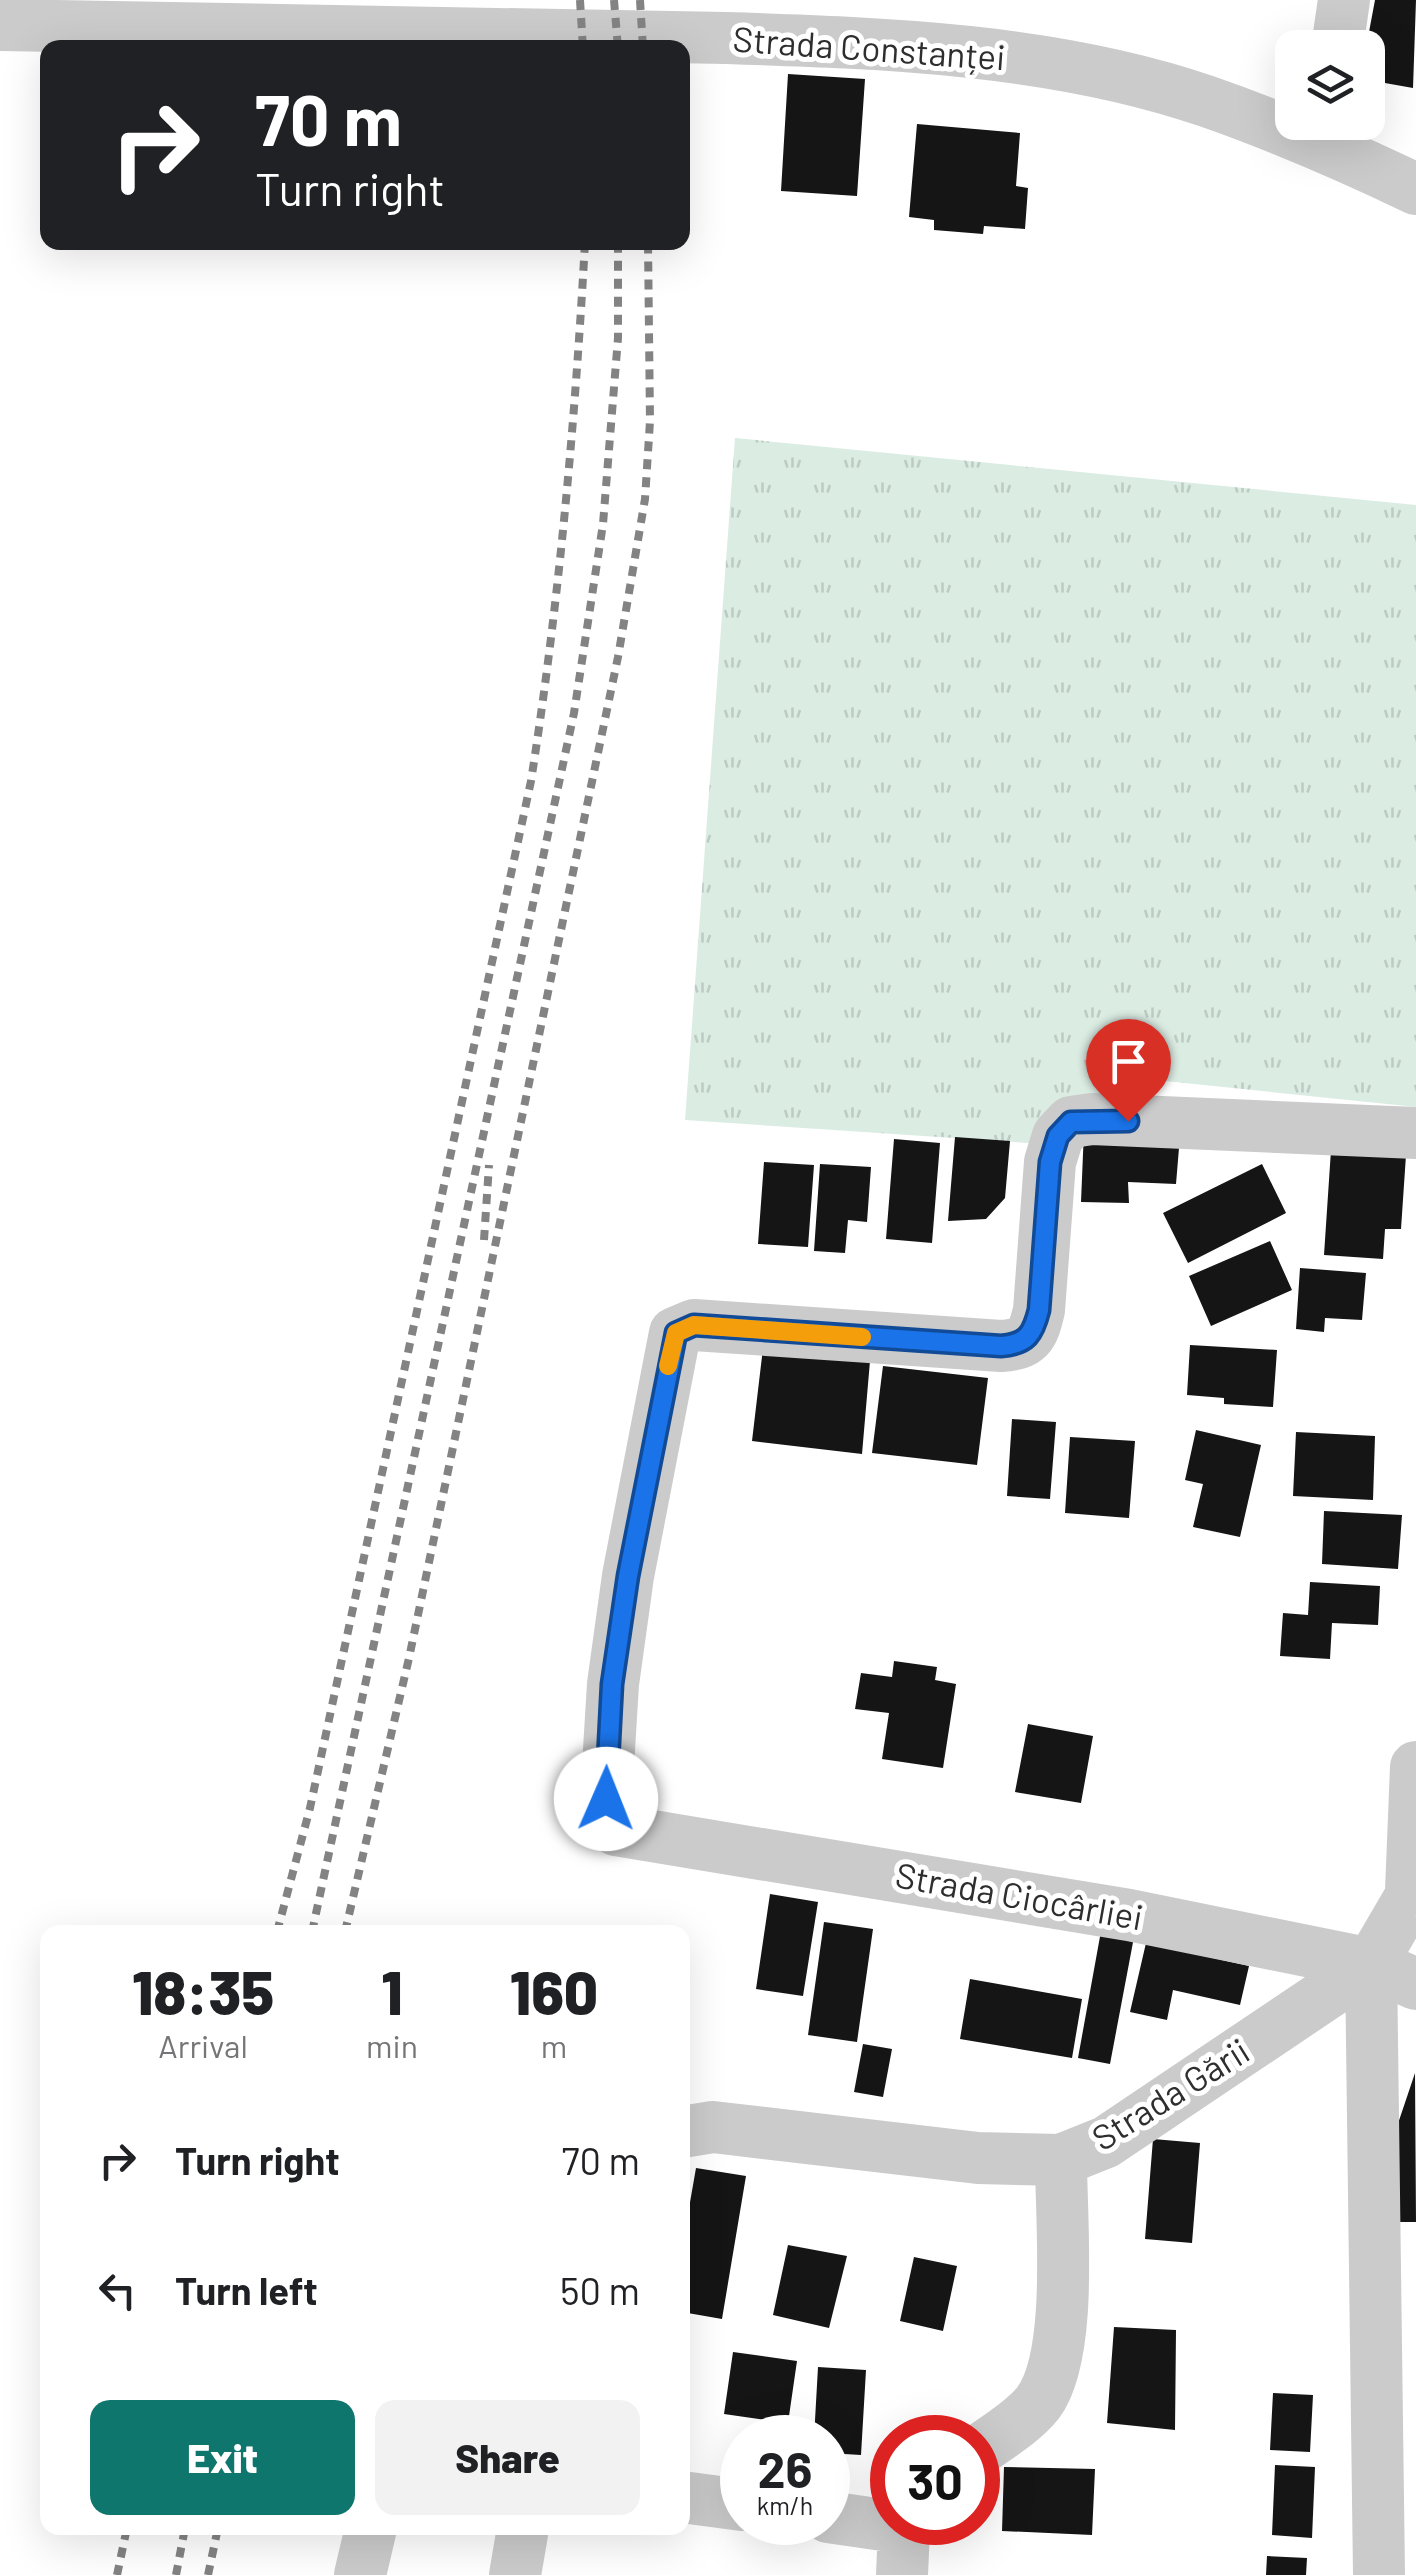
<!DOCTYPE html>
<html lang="en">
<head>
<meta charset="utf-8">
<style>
	body { margin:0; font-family:Barlow,sans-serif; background:#f2f2f2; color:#202124; height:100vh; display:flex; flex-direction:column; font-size:38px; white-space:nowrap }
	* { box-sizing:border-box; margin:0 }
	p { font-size:32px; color:#757577 }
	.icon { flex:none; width:55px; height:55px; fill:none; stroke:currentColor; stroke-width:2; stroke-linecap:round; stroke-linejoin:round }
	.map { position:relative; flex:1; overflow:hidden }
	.sheet { position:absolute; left:40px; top:1925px; width:650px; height:610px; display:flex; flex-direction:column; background:#fff; border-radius:20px; box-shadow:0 10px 40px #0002 }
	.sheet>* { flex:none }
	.guide { position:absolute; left:40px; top:40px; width:650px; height:210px; border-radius:20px; box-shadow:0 10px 40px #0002; background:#202124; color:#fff; overflow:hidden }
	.tools { position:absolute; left:1275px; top:30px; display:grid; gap:20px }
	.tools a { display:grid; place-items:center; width:110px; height:110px; border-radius:20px; background:#fff; box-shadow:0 10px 40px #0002; font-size:50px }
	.speed { position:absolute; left:720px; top:2415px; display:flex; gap:20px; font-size:50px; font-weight:700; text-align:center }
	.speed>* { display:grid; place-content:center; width:130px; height:130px; border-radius:50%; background:#fff; box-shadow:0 10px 40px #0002; line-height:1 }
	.speed small { font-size:25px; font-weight:400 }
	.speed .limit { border:15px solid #d22; background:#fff; color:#111 }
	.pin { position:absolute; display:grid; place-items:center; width:85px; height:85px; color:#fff; margin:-102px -42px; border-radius:50% 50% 50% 0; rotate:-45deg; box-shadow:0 0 10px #0007 }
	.pin .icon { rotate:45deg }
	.me { position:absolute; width:110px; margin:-55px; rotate:1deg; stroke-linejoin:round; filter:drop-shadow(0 0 8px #0008) }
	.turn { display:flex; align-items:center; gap:35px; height:210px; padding:0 50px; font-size:45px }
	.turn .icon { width:130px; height:130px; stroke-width:2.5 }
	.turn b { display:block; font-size:70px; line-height:85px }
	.eta { display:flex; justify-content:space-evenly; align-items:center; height:170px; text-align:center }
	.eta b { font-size:60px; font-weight:800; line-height:70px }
	.primary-button { display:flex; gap:20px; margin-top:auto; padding:20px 50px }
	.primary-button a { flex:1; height:115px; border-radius:20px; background:#0f766e; color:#fff; font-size:40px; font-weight:800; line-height:115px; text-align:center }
	.primary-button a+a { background:#f2f2f2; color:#202124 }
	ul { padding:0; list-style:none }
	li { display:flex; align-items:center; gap:30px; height:130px; padding:0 50px }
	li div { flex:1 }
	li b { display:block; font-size:38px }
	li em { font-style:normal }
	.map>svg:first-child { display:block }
	.grass { fill:url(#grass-tufts) }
	.building { fill:#151515 }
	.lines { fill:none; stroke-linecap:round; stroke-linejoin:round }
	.minor { stroke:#cbcbcb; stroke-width:52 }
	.rail { stroke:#838383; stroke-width:8; stroke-dasharray:10 8; stroke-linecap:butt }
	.route-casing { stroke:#114b97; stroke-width:25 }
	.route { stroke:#1a73e8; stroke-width:18 }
	.slow { stroke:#f59e0b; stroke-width:18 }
	.labels { text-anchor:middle; stroke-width:10; stroke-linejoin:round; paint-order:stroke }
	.street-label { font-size:35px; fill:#2e2e2e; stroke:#fff }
</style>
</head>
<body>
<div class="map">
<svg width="1416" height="2575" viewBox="0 0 1416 2575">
	<defs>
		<pattern id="grass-tufts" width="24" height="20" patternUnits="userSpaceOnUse" patternTransform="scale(2.5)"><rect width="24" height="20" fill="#dbece3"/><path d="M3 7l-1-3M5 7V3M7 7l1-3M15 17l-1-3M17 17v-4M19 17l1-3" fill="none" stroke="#bccbc3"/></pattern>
	</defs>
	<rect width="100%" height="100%" fill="#fff"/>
	<path class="grass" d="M735,438l681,67v602l-280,-29 -92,66 -359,-24z"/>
	<path class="building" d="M1375,0h41l-3,88 -45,-8 -2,-32z
		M788,74l77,5 -8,117 -76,-5z
		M917,124l103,9 -4,53 12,2 -3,41 -41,-3 -1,8 -49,-4v-10l-25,-3z
		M1084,1130l96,6 -4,48 -48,-2 1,21 -48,-1z
		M955,1137l55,4 -5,57 -19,21 -38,2z
		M894,1139l46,4 -8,100 -46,-4z
		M1331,1150l75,5 -5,74h-16l-2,30 -59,-4z
		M764,1162l50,3 -6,82 -50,-3z
		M820,1164l51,3 -4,55 -19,-2 -3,33 -31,-2z
		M1262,1164l24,49 -98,50 -25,-50z
		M1270,1241l22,49 -81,36 -22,-50z
		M1300,1268l66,5 -4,47 -37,-2 -1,14 -28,-3z
		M1190,1345l87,5 -4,57 -49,-3v-6l-37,-3z
		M763,1348l107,13 -8,93 -110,-13z
		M883,1366l105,12 -11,87 -105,-12z
		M1012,1419l44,3 -6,77 -43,-3z
		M1196,1430l65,15 -21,92 -47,-10 10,-43 -18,-4z
		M1296,1432l79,4 -2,64 -80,-4z
		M1070,1437l65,4 -6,77 -64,-5z
		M1324,1511l78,4 -4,54 -76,-5z
		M1310,1582l70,4 -2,39 -46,-2 -2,36 -50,-3 3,-43 25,2z
		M894,1661l43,6 -2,13 21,4 -13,84 -61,-9 7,-46 -34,-4 6,-36 31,4z
		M1028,1724l65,12 -12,67 -66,-11z
		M770,1894l48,8 -15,94 -47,-7z
		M824,1922l49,7 -16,113 -49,-7z
		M1101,1931l33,6 -24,127 -32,-6z
		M1146,1943l103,23 -9,39 -67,-15 -6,30 -37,-8z
		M970,1979l112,20 -10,59 -112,-19z
		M863,2044l29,5 -9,48 -29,-5z
		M1415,2073l1,149h-34v-51z
		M1153,2139l47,4 -8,100 -47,-4z
		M696,2168l50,8 -24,143 -40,-7v-64z
		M788,2245l59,11 -18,72 -56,-13z
		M914,2257l43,9 -14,65 -43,-10z
		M1114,2327l62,3 -1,100 -68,-7z
		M733,2352l64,9 -9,62 -64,-9z
		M818,2367l48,3 -5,85 -33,-2v-15h-14z
		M1273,2393l40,2 -3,57 -40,-2z
		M1275,2465l40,2 -3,71 -40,-3z
		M1004,2467l91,2 -3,66 -90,-4z
		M1267,2556l40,2 -1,17h-40z"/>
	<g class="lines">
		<path class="minor" d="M0,25l726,13c159,5 328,11 480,63 72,25 141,55 210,88
			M1337,48l7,-48
			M1416,1133l-324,-14 -21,3 -13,14 -8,26 -11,148c-6,26 -10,34 -38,36l-307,-21 -19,8 -47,243 -15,108 -7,115 10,31 513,85 242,49 45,20
			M1411,1891l5,-124
			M1371,1964l8,611
			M682,2132l31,-5 265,31 83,2 45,-18 265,-178 45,-77
			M978,2451c19,-14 45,-29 60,-48 36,-48 23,-183 23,-243
			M682,2497l60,8
			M828,2517l76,11
			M360,2575l11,-47
			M515,2575l8,-47
			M902,2575l2,-47 3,-6"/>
		<path class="rail" d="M580,0l3,48
			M614,0l4,48
			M640,0l3,48
			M484,1240l5,-75
			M277,1932l33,-124 221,-1027c28,-178 44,-358 54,-539
			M312,1932l262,-1219 29,-189 15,-186v-96
			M345,1932l64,-274 209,-1001 27,-158 5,-78 -2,-179
			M117,2575l10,-47
			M176,2575l9,-47
			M208,2575l10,-47"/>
	</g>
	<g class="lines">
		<defs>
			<path id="route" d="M606,1799l6,-115 16,-108 48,-243 18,-8 307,21c26,-2 32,-12 38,-36l11,-148 8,-26 13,-14 57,-1"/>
		</defs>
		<use href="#route" class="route-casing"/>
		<use href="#route" class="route"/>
		<path class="slow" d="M668,1366l8,-33 18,-8 168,12"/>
	</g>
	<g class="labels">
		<g class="street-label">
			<text transform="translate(869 49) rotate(4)" y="12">Strada Constanței</text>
			<text transform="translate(1019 1897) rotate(10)" y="12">Strada Ciocârliei</text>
			<text transform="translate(1171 2095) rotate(-32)" y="12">Strada Gării</text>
		</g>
	</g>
</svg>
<div class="tools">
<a><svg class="icon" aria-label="layers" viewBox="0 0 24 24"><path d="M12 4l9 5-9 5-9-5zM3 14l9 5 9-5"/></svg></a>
</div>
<div class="speed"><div>26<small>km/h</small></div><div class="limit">30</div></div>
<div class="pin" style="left:1128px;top:1121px;background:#d93025"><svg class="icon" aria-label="arrive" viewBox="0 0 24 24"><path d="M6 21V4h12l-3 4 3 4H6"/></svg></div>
<svg class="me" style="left:606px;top:1799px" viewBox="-20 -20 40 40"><circle r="19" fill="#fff"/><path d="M0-13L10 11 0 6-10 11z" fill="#1a73e8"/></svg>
<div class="guide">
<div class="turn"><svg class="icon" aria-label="right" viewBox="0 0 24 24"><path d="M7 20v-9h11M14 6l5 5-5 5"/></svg><div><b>70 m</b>Turn right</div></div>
</div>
<section class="sheet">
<div class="eta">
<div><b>18:35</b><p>Arrival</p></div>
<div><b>1</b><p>min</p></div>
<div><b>160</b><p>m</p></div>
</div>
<ul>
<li><svg class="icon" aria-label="right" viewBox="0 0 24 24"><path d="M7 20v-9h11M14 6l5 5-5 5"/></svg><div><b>Turn right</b></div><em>70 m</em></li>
<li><svg class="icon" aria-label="left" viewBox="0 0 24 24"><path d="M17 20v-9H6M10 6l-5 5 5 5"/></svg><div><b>Turn left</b></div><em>50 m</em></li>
</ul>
<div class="primary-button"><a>Exit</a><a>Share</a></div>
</section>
</div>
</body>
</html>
